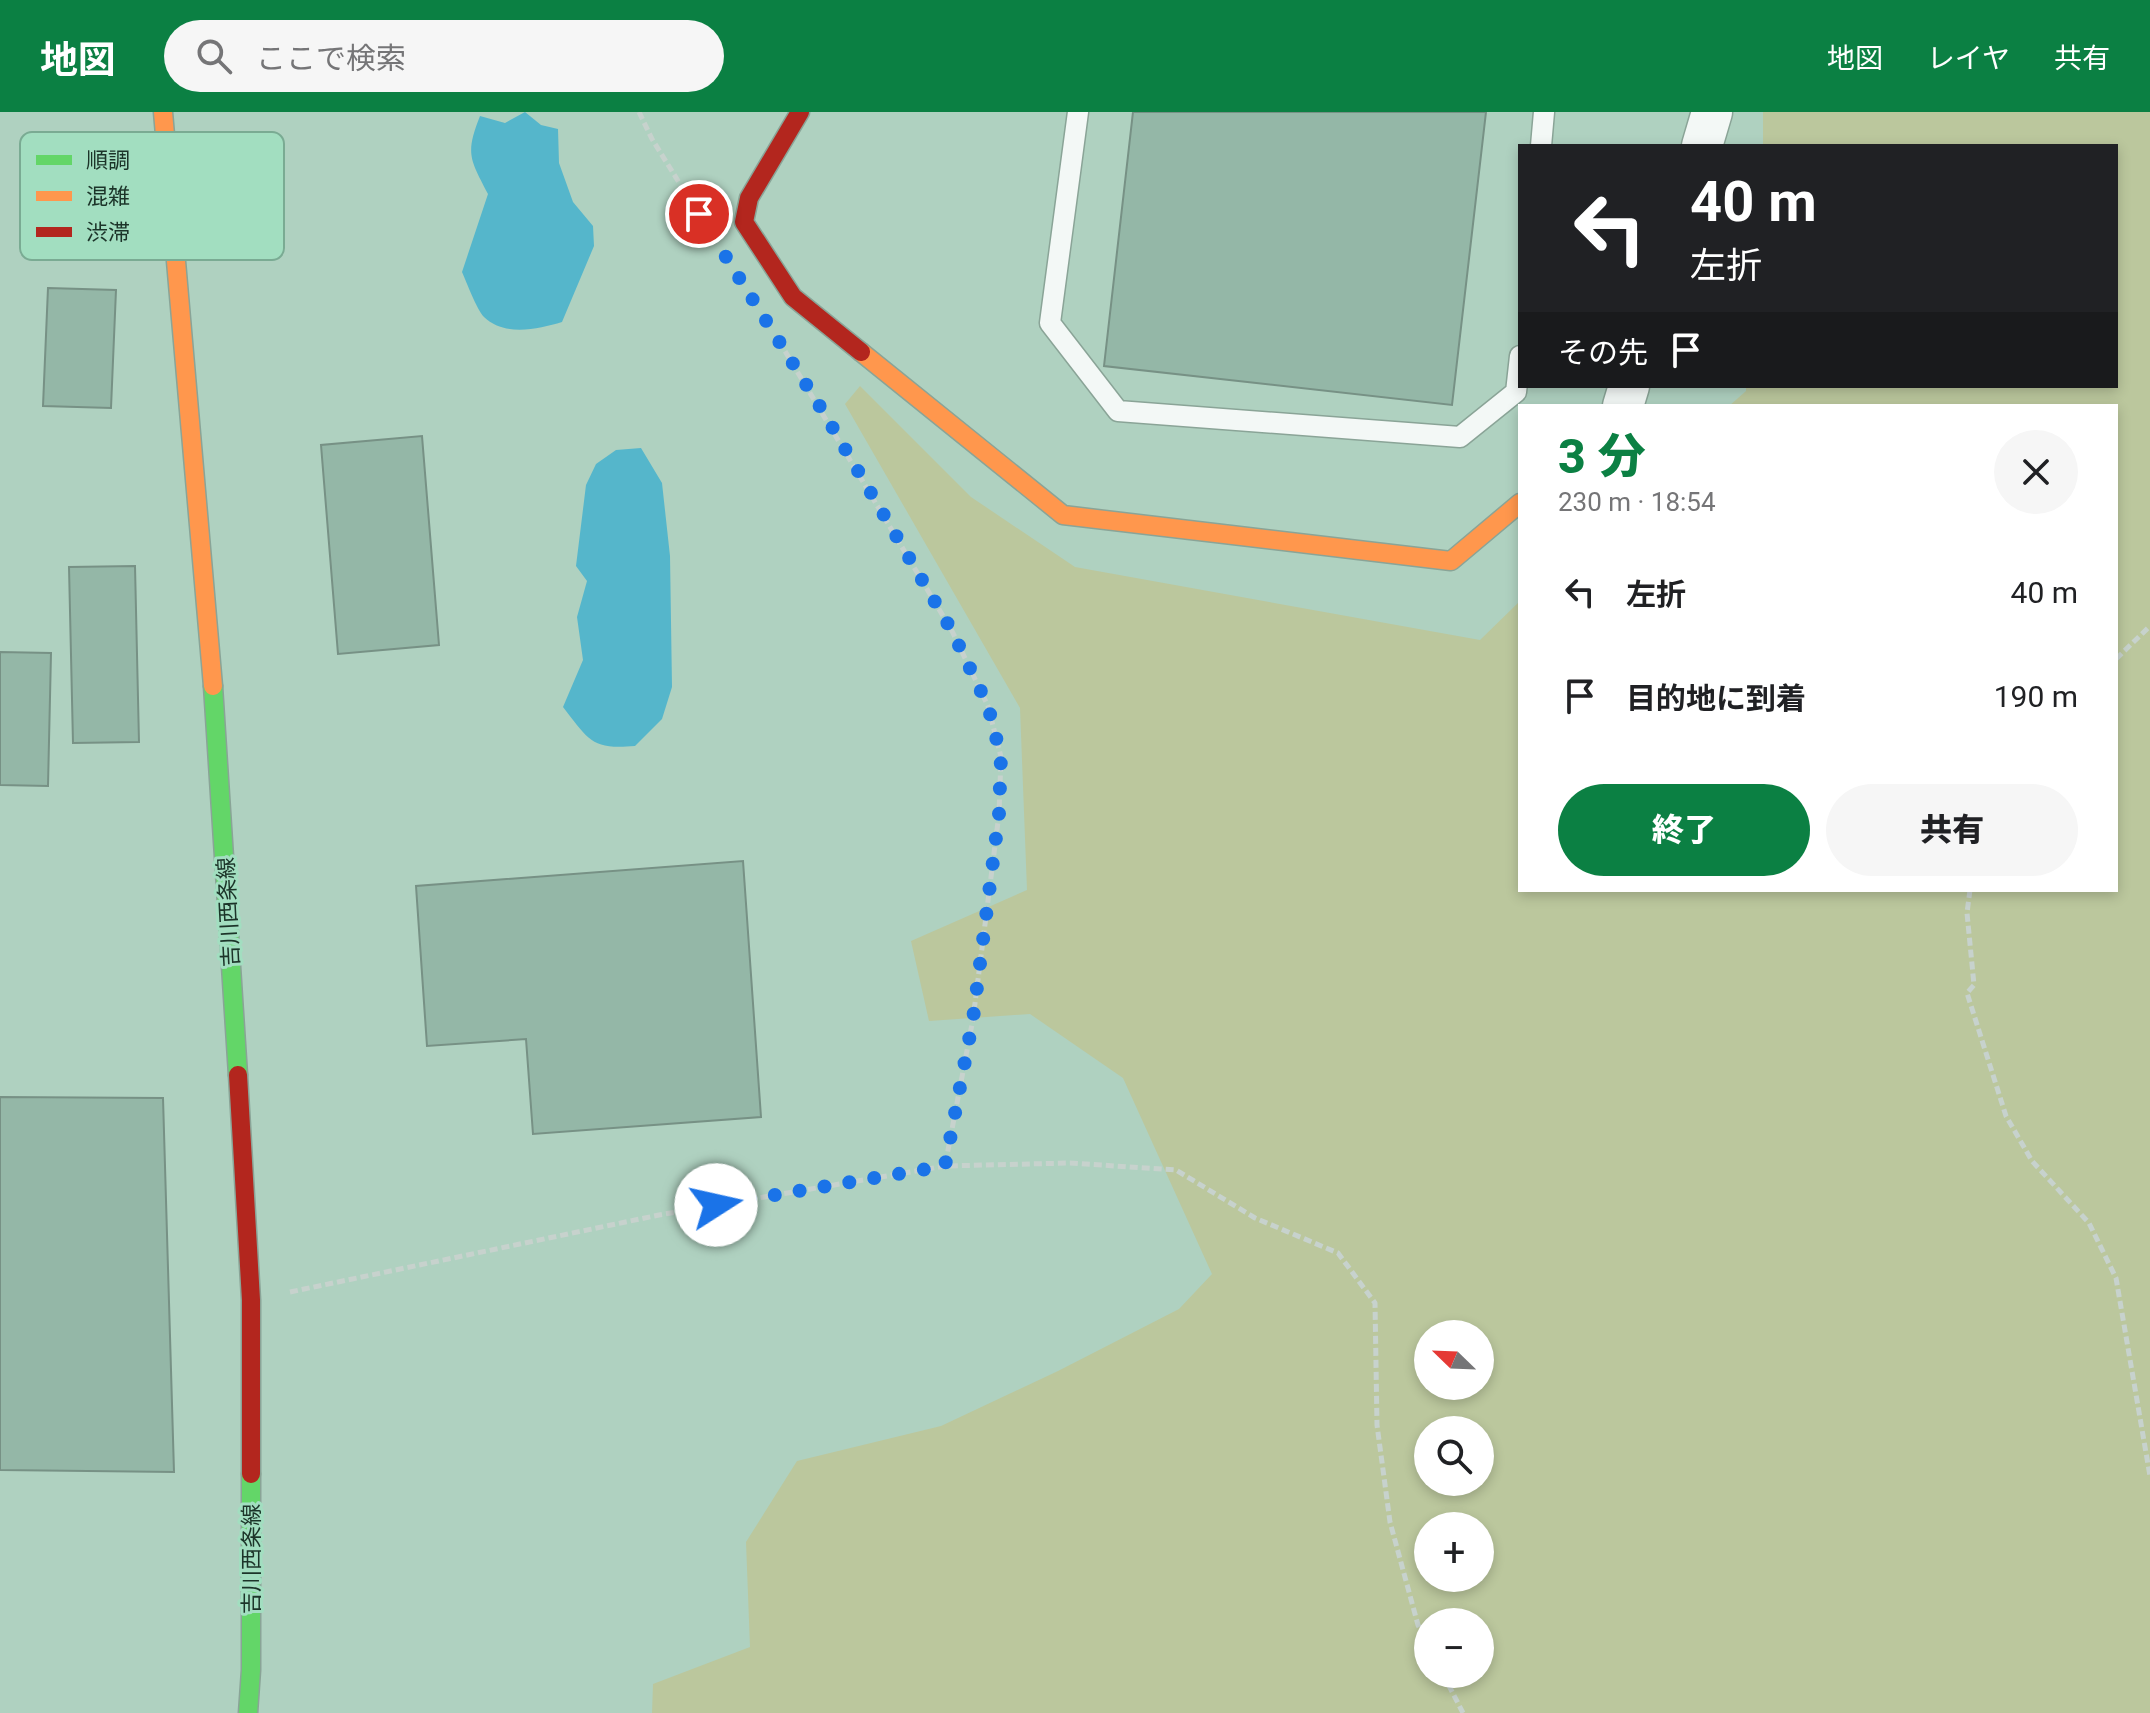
<!DOCTYPE html>
<html lang="ja">
<head>
<meta charset="utf-8">
<style>
	body { margin:0; font-family:Roboto,"Noto Sans JP",sans-serif; background:#f6f6f6; color:#202124; height:100vh; display:flex; flex-direction:column; font-size:30px; white-space:nowrap }
	* { box-sizing:border-box; margin:0 }
	p { font-size:26px; color:#757577 }
	.icon { flex:none; width:44px; height:44px; fill:none; stroke:currentColor; stroke-width:2; stroke-linecap:round; stroke-linejoin:round }
	.map { position:relative; flex:1; overflow:hidden }
	.drawer { position:absolute; left:1518px; top:292px; width:600px; height:488px; display:flex; flex-direction:column; background:#fff; border-radius:0px; box-shadow:0 4px 12px #0003 }
	.drawer>* { flex:none }
	.hud { position:absolute; left:1518px; top:32px; width:600px; height:244px; border-radius:0px; box-shadow:0 4px 12px #0003; background:#202124; color:#fff; overflow:hidden }
	.needle { width:52px; rotate:293deg }
	.tools { position:absolute; left:1414px; top:1208px; display:grid; gap:16px }
	.tools a { display:grid; place-items:center; width:80px; height:80px; border-radius:50%; background:#fff; box-shadow:0 4px 12px #0003; font-size:40px }
	.pin { position:absolute; display:grid; place-items:center; width:68px; height:68px; color:#fff; margin:-34px; border:4px solid #fff; border-radius:50%; box-shadow:0 2px 8px #0007 }
	.me { position:absolute; width:88px; margin:-44px; rotate:80deg; stroke-linejoin:round; filter:drop-shadow(0 0 6px #0008) }
	.turn { display:flex; align-items:center; gap:28px; height:168px; padding:0 40px; font-size:36px }
	.turn .icon { width:104px; height:104px; stroke-width:2.5 }
	.turn b { display:block; font-size:56px; line-height:68px }
	.then { display:flex; align-items:center; height:76px; padding:0 40px; background:#0003; gap:16px; font-size:30px }
	.round { display:grid; place-items:center; flex:none; width:84px; height:84px; border-radius:42px; background:#f6f6f6 }
	.summary { display:flex; align-items:center; justify-content:space-between; height:136px; padding:0 40px }
	h1 { font-size:48px; font-weight:800; line-height:60px; color:#0b8043 }
	.button { display:flex; gap:16px; margin-top:auto; padding:16px 40px }
	.button a { flex:1; height:92px; border-radius:48px; background:#0b8043; color:#fff; font-size:32px; font-weight:800; line-height:92px; text-align:center }
	.button a+a { background:#f6f6f6; color:#202124 }
	ul { padding:0; list-style:none }
	li { display:flex; align-items:center; gap:24px; height:104px; padding:0 40px }
	li div { flex:1 }
	li b { display:block; font-size:30px }
	li em { font-style:normal }
	header { display:flex; align-items:center; gap:48px; box-sizing:border-box; height:112px; padding:0 40px; background:#0b8043; color:#fff }
	header strong { font-size:38px }
	nav { display:flex; gap:44px; margin-inline-start:auto; font-size:28px }
	.search { width:560px; height:72px; background:#f6f6f6; display:flex; align-items:center; gap:20px; box-sizing:border-box; padding:0 28px; border-radius:44px; color:#757577; font-size:30px }
	.map>svg:first-child { display:block }
	.green { fill:#bbc79d; fill-rule:evenodd }
	.water { fill:#55b6cb }
	.building { fill:#94b7a7; stroke:#779185; stroke-width:2 }
	.lines { fill:none; stroke-linecap:round; stroke-linejoin:round }
	.lane-casing { stroke:#8aa497; stroke-width:23 }
	.street-casing { stroke:#8aa497; stroke-width:43 }
	.fast-casing { stroke:#8aa497; stroke-width:21 }
	.slow-casing { stroke:#8aa497; stroke-width:21 }
	.jam-casing { stroke:#8aa497; stroke-width:21 }
	.path { stroke:#c7d2cd; stroke-width:5; stroke-dasharray:8 4; stroke-linecap:butt }
	.lane { stroke:#f3f8f6; stroke-width:20 }
	.street { stroke:#f3f8f6; stroke-width:40 }
	.fast { stroke:#63d668; stroke-width:18 }
	.slow { stroke:#ff974d; stroke-width:18 }
	.jam { stroke:#b3261e; stroke-width:18 }
	.route { stroke:#1a73e8; stroke-width:14; stroke-dasharray:0 25.2 }
	.labels { text-anchor:middle; stroke-width:6; stroke-linejoin:round; paint-order:stroke }
	.street-label { font-size:22px; fill:#1c3429; stroke:#a2dec0 }
	.key { fill:#a2dec0; stroke:#7aab93; stroke-width:2 }
	.key-label { font-size:22px; fill:#1c3429 }
</style>
</head>
<body>
<header>
<strong>地図</strong>
<div class="search"><svg class="icon" aria-label="search" viewBox="0 0 24 24"><circle cx="10" cy="10" r="6"/><path d="M15 15l6 6"/></svg>ここで検索</div>
<nav><a>地図</a><a>レイヤ</a><a>共有</a></nav>
</header>
<div class="map">
<svg width="2150" height="1601" viewBox="0 0 2150 1601">
	<rect width="100%" height="100%" fill="#afd1c0"/>
	<path class="green" d="M1763,0h387v1601h-1498l1,-29 97,-37 -4,-105 51,-81 144,-35 117,-55 121,-62 33,-35 -89,-196 -93,-64 -101,7 -18,-80 116,-51 -7,-182 -175,-304 15,-18 111,111 104,70 405,73 40,-39v289h596v-484h-387l17,-15v-5h370v-240h-353zM1428,1222h52v52h-52zM1428,1318h52v52h-52zM1428,1414h52v52h-52zM1428,1510h52v52h-52z"/>
	<path class="water" d="M525,0l16,13 17,4 1,34 14,39 20,24 1,20 -32,76c-24,7 -57,15 -78,-5 -8,-9 -17,-34 -22,-45l26,-78c-18,-35 -23,-40 -8,-78l25,7z
		M641,336l21,35 8,73 2,131 -10,32 -27,27c-44,4 -46,-6 -72,-39l20,-47 -6,-43 10,-36 -11,-15 10,-81 10,-21 20,-14z"/>
	<path class="building" d="M1133,0h353l-34,293 -348,-39z
		M48,176l68,2 -5,118 -68,-2z
		M422,324l17,209 -101,9 -17,-209z
		M135,454l4,176 -66,1 -4,-176z
		M0,540l51,1 -3,133 -48,-1z
		M743,749l18,256 -228,17 -7,-95 -99,7 -11,-160z
		M0,985l163,1 11,374 -174,-2z"/>
	<g class="lines">
		<defs>
			<path id="lane" d="M1078,0l-28,211 68,88 342,26 56,-45 4,-36
				M1541,34l3,-34"/>
			<path id="street" d="M1702,34l10,-34
				M1623,294l6,-20"/>
			<path id="fast" d="M213,574l25,389
				M248,1601l3,-43v-196"/>
			<path id="slow" d="M163,0l50,574
				M861,240l202,163 388,46 69,-58"/>
			<path id="jam" d="M800,0l-51,86 -5,24 49,75 68,55
				M238,963l13,225v174"/>
		</defs>
		<use href="#lane" class="lane-casing"/>
		<use href="#street" class="street-casing"/>
		<use href="#fast" class="fast-casing"/>
		<use href="#slow" class="slow-casing"/>
		<use href="#jam" class="jam-casing"/>
		<path class="path" d="M639,0l13,27 51,82
			M779,229l173,290 36,75 13,51 -2,57 -26,205 -28,147
			M2116,547l34,-33
			M1970,778l-3,23 7,72 -7,8 39,123 26,45 57,62 27,55 34,198
			M290,1180l369,-77 286,-49 125,-3 106,7 79,48 83,35 37,50 2,122 13,97 28,103 10,19
			M1443,1562l20,39"/>
		<use href="#lane" class="lane"/>
		<use href="#street" class="street"/>
		<use href="#fast" class="fast"/>
		<use href="#slow" class="slow"/>
		<use href="#jam" class="jam"/>
	</g>
	<g class="lines">
		<path class="route" d="M699,102l125,199 128,218 36,75 13,51 -2,57 -26,205 -28,147 -229,39"/>
	</g>
	<g class="labels">
		<g class="street-label">
			<text transform="translate(228 800) rotate(-93)" y="8">吉川西条線</text>
			<text transform="translate(251 1447) rotate(-90)" y="8">吉川西条線</text>
		</g>
	</g>
	<rect x="20" y="20" width="264" height="128" rx="12" class="key"/>
	<rect x="36" y="43" width="36" height="10" fill="#63d668"/>
	<rect x="36" y="79" width="36" height="10" fill="#ff974d"/>
	<rect x="36" y="115" width="36" height="10" fill="#b3261e"/>
	<g class="key-label">
		<text x="86" y="56">順調</text>
		<text x="86" y="92">混雑</text>
		<text x="86" y="128">渋滞</text>
	</g>
</svg>
<div class="tools">
<a><svg class="needle" viewBox="-14 -14 28 28"><path d="M0-13l5 13h-10z" fill="#e53935"/><path d="M0 13l5-13h-10z" fill="#757577"/></svg></a>
<a><svg class="icon" aria-label="search" viewBox="0 0 24 24"><circle cx="10" cy="10" r="6"/><path d="M15 15l6 6"/></svg></a>
<a>+</a>
<a>−</a>
</div>
<div class="pin" style="left:699px;top:102px;background:#d93025"><svg class="icon" aria-label="arrive" viewBox="0 0 24 24"><path d="M6 21V4h12l-3 4 3 4H6"/></svg></div>
<svg class="me" style="left:716px;top:1093px" viewBox="-20 -20 40 40"><circle r="19" fill="#fff"/><path d="M0-13L10 11 0 6-10 11z" fill="#1a73e8"/></svg>
<div class="hud">
<div class="turn"><svg class="icon" aria-label="left" viewBox="0 0 24 24"><path d="M17 20v-9H6M10 6l-5 5 5 5"/></svg><div><b>40 m</b>左折</div></div>
<div class="then">その先<svg class="icon" aria-label="arrive" viewBox="0 0 24 24"><path d="M6 21V4h12l-3 4 3 4H6"/></svg></div>
</div>
<section class="drawer">
<div class="summary"><div><h1>3 分</h1><p>230 m · 18:54</p></div><a class="round"><svg class="icon" aria-label="close" viewBox="0 0 24 24"><path d="M6 6l12 12M18 6L6 18"/></svg></a></div>
<ul>
<li><svg class="icon" aria-label="left" viewBox="0 0 24 24"><path d="M17 20v-9H6M10 6l-5 5 5 5"/></svg><div><b>左折</b></div><em>40 m</em></li>
<li><svg class="icon" aria-label="arrive" viewBox="0 0 24 24"><path d="M6 21V4h12l-3 4 3 4H6"/></svg><div><b>目的地に到着</b></div><em>190 m</em></li>
</ul>
<div class="button"><a>終了</a><a>共有</a></div>
</section>
</div>
</body>
</html>
